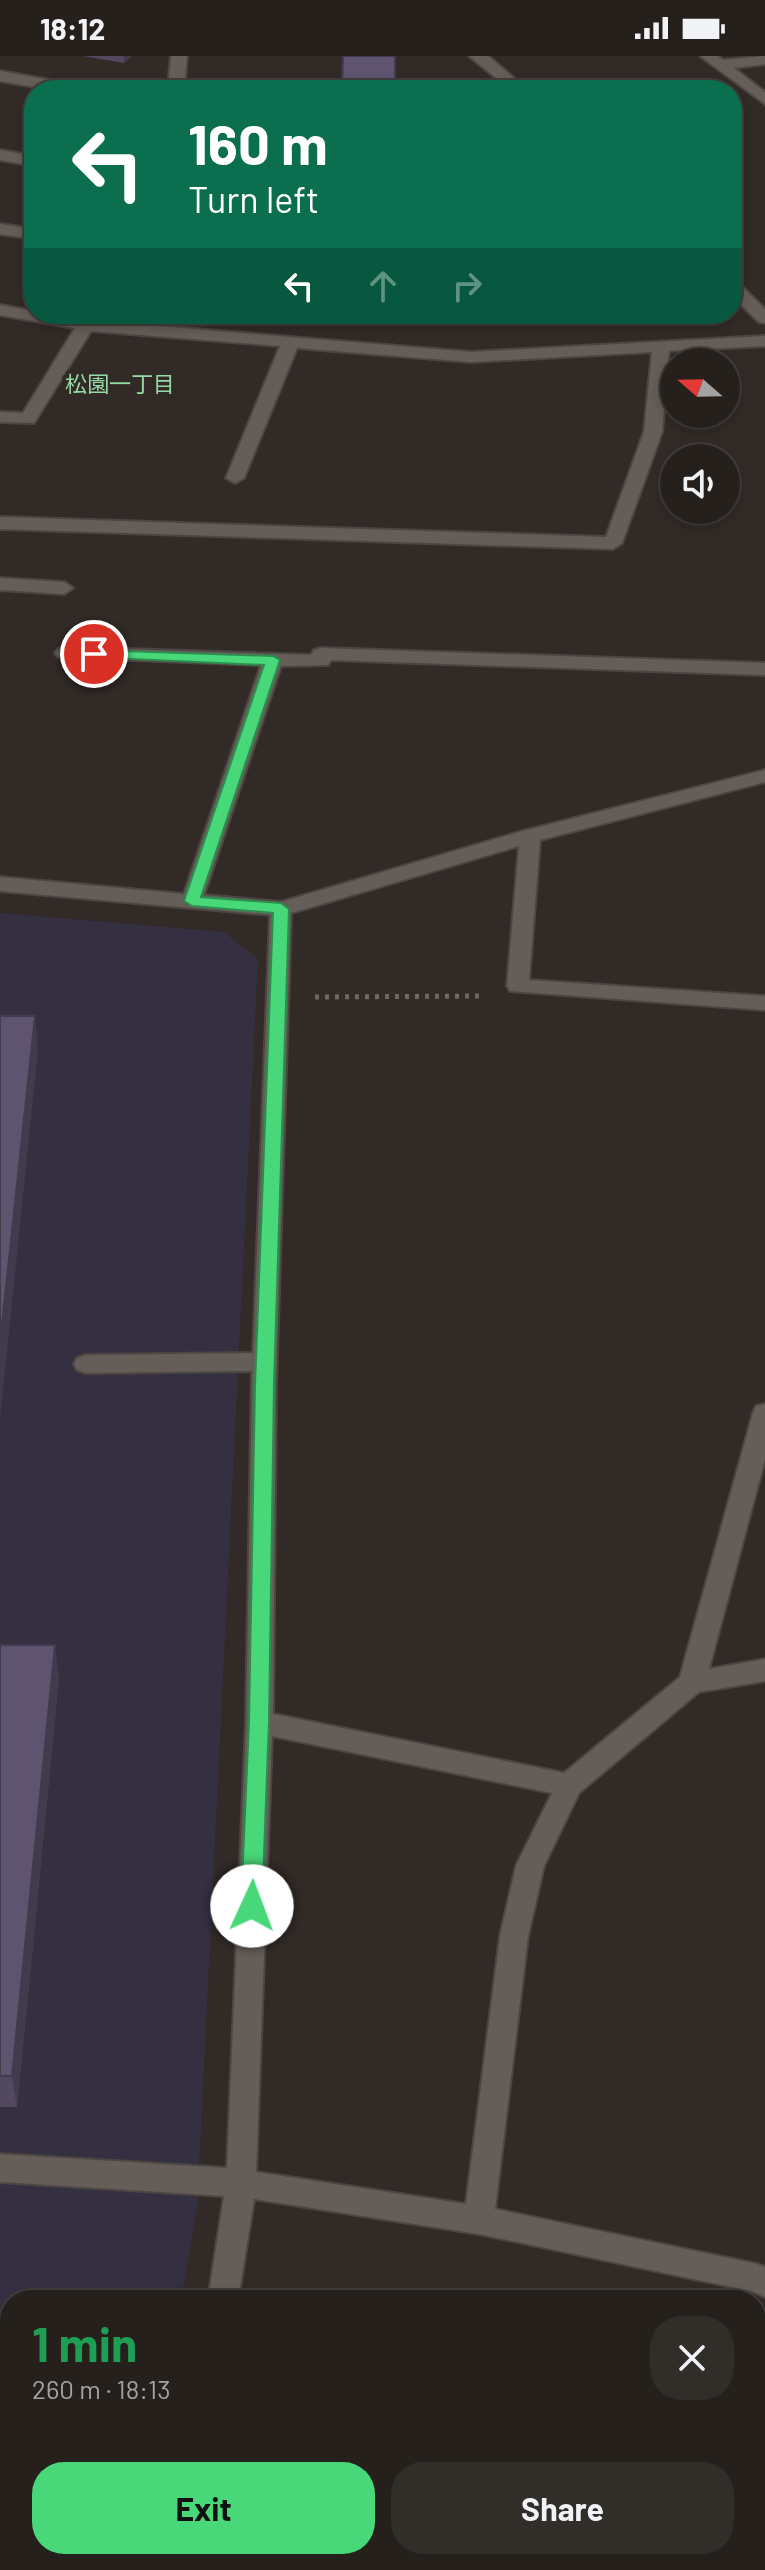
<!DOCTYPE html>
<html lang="en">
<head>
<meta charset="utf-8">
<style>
	body { margin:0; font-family:Barlow,"Noto Sans JP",sans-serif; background:#312d29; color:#f1f3f6; height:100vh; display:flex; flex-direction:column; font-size:30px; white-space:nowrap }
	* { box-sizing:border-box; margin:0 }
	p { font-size:26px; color:#a3a3a3 }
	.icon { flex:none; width:44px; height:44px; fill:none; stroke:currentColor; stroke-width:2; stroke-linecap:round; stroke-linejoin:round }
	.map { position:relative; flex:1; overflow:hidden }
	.details { position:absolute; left:0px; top:2234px; width:766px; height:280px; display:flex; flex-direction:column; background:#25201c; border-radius:32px 32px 0 0; box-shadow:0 4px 12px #0003,0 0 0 2px #423e3b }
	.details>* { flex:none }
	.guide { position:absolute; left:24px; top:24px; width:718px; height:244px; border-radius:32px; box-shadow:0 4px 12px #0003,0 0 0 2px #423e3b; background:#0b6e4f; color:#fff; overflow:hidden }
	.needle { width:52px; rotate:290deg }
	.fabs { position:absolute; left:660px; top:292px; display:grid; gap:16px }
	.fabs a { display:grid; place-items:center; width:80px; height:80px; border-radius:50%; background:#25201c; box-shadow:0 4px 12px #0003,0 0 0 2px #423e3b; font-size:40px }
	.pin { position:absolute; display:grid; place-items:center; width:68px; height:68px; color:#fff; margin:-34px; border:4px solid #fff; border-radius:50%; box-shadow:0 2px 8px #0007 }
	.me { position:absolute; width:88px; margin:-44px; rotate:2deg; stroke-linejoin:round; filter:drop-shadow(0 0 6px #0008) }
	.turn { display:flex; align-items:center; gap:28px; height:168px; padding:0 32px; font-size:36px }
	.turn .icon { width:104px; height:104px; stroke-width:2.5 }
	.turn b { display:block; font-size:56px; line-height:68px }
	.lanes { display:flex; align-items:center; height:76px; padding:0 32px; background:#0003; justify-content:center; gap:40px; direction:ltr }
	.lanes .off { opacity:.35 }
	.round { display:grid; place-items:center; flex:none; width:84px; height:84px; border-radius:32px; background:#312d29 }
	.summary { display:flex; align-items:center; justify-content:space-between; height:136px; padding:0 32px }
	h1 { font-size:48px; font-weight:700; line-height:60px; color:#1e9e55 }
	.button { display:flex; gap:16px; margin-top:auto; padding:16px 32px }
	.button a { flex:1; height:92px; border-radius:32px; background:#48d779; color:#111; font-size:32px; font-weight:700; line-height:92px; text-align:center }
	.button a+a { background:#312d29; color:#f1f3f6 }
	.status { display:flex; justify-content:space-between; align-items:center; height:56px; padding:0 40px; background:#25201c; direction:ltr }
	.status svg { height:22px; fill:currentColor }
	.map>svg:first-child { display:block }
	.education { fill:#353041 }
	.green { fill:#304232 }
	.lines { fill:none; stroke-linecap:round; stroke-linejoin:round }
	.minor-casing { stroke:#4c4643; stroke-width:4 }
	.path { stroke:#6e6865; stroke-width:5; stroke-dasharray:4 6; stroke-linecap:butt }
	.minor { fill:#645d58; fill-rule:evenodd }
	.wall { fill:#52485f }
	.shaded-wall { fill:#423b4e }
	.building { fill:#5f546f; stroke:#423b4e; stroke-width:2 }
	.route { fill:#48d779; stroke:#2f8c4f; stroke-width:2 }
	.labels { text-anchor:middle; stroke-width:8; stroke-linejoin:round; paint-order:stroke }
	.far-neighbourhood-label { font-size:22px; fill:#96daa6; stroke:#312a26 }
</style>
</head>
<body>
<div class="status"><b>18:12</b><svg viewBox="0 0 49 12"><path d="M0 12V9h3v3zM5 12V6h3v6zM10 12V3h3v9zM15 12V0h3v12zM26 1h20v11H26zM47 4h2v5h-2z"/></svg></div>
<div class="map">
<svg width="765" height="2514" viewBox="0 0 765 2514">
	<rect width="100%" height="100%" fill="#312a26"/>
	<path class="education" d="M0,857l224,19 34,27 -61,1249 -16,92h-171v260h127l-2,10h-135z"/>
	<path class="green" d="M0,2277l10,1v226h43l-2,10h-51z"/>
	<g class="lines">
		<defs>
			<path id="minor" d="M171,0h16l-2,21 5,13h-16l-5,-13z
				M469,0h19l40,34h-17z
				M700,0h18l5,4 42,-4v8l-31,4 31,24v12z
				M0,15l77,14 8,5h-34l-51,-9z
				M0,94l34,6v10l-34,-6z
				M0,168l34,5v10l-34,-5z
				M732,226l6,1 27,26v14l-6,-1 -27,-26z
				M0,249l34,6v3l52,6 385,32 294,-16v10l-96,5 -7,81 -40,111 -9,6 -613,-20v-12l606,20 38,-105 8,-80 -181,10 -174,-14 -53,130 -9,5 -9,-5 54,-132 -189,-15 -57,92 -34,-1v-10l23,1 52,-85 -75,-13z
				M0,522l64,4 9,6 -9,6 -64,-4z
				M65,591l246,8 3,-5 7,-2 444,15v12l-434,-15 -3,5 -47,1 -77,229 77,7 242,-71 242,-61v12l-225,58 -11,140 236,16v14l-255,-19 -3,-5 12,-140 -228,67 -15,472 -3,329 291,59 116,-96 73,-264 3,-7 9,-2v55l-56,210 56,-10v22l-66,11 -120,101 -35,73 -16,70 -33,273 262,55 8,3v30l-14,-6 -272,-57 -225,-35 -16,101h-30l16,-104 -224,-14v-28l227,14 19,-446 6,-351 -166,2 -9,-3 -3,-6 3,-6 9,-3 167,-2 17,-438 -270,-24v-14l184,17 77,-229 -203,-8 -3,-4 3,-4zM272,1680l280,57 -36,73 -16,70 -34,268 -210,-32z
				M167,2504h32l-1,10h-32z"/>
		</defs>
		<use href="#minor" class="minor-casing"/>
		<path class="path" d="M315,941l166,-1"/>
		<use href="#minor" class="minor"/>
	</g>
	<path class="wall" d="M83,0h48l-7,7z
		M0,1589l59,33 -42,429h-17z"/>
	<path class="shaded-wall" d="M123,0h8l-7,7z
		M35,960l3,34 -38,369v-76z
		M55,1589l4,33 -42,429 -5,-31z"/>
	<path class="building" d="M343,0h52v34h-53z
		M0,960h35l-35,327z
		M0,1589h55l-43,431h-12z"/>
	<path class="route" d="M94,594l179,6 7,4 -79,237 80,6 8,6 -15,476 -5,337 -7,184 -3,7 -7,2 -8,-2 -3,-7 8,-184 6,-337 18,-472 -81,-7 -8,-5 80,-236 -175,-8v-6z"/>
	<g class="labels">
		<g class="far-neighbourhood-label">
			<text x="120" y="336">松園一丁目</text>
		</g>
	</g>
</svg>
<div class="fabs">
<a><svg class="needle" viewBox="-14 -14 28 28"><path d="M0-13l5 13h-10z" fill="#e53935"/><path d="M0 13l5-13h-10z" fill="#a3a3a3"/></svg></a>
<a><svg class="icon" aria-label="sound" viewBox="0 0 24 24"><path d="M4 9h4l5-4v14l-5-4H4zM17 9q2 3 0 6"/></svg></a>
</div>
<div class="pin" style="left:94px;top:598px;background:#d93025"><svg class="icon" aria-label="arrive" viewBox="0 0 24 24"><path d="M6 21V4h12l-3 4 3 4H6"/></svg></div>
<svg class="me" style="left:252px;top:1850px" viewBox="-20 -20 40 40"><circle r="19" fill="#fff"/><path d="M0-13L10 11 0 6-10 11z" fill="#48d779"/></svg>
<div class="guide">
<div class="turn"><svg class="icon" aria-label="left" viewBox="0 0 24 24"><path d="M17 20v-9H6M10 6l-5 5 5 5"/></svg><div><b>160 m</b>Turn left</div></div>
<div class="lanes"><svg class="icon" aria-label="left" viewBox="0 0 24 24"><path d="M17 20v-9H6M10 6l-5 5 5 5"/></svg><svg class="icon off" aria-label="ahead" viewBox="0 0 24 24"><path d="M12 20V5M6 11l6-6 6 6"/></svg><svg class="icon off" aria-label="right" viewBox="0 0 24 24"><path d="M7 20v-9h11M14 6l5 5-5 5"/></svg></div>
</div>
<section class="details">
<div class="summary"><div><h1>1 min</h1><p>260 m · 18:13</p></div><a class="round"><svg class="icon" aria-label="close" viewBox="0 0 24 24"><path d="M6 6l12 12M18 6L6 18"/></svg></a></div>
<div class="button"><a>Exit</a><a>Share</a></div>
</section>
</div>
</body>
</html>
